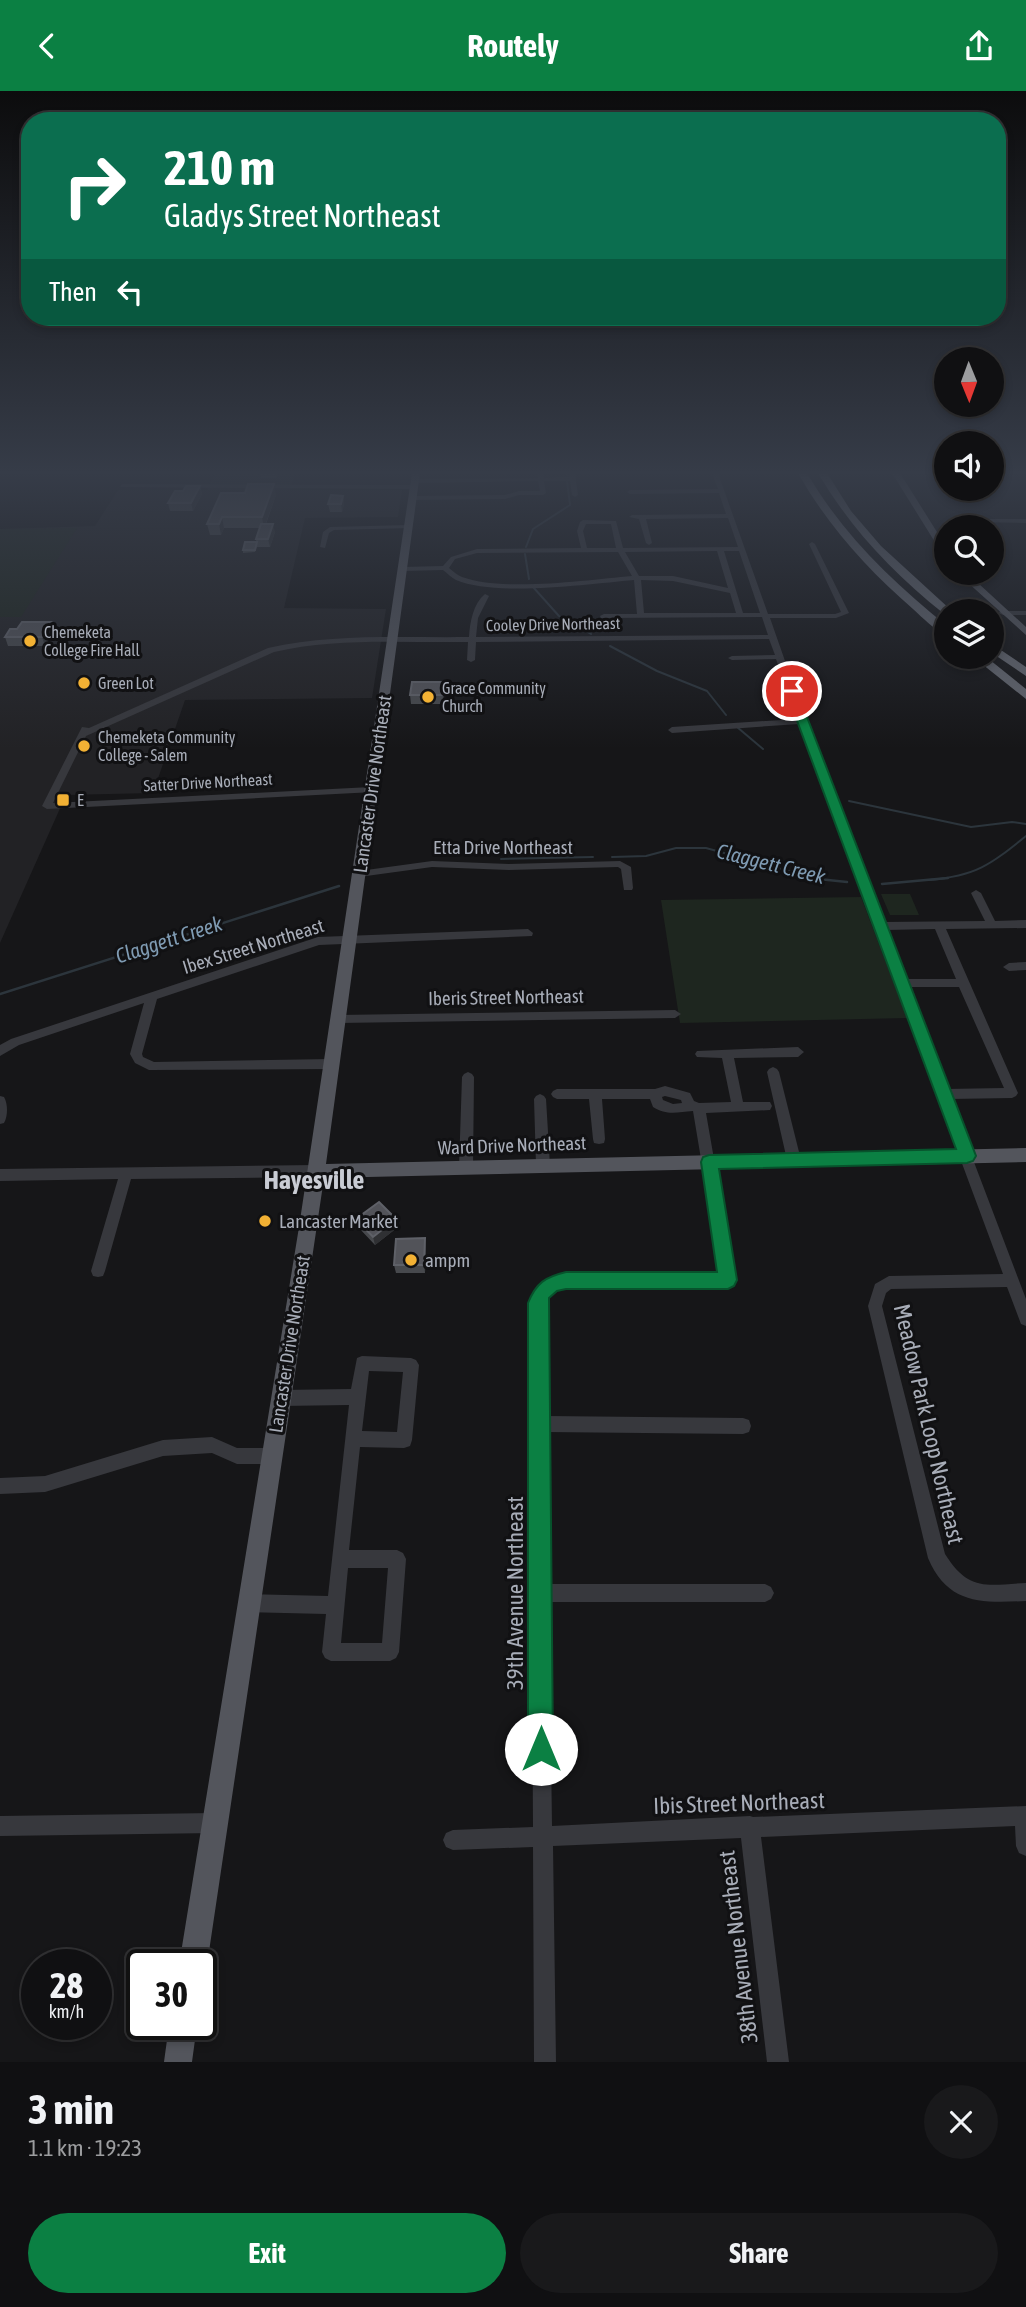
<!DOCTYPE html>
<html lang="en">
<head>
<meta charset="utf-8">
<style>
	body { margin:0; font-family:"Asap Condensed",sans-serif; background:#19191b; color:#f1f3f6; height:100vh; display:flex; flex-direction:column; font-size:26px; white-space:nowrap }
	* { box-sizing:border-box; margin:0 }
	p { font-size:23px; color:#9c9d9f }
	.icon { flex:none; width:38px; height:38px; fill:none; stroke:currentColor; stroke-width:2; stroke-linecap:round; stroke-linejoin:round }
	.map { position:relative; height:1971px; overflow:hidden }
	.sheet { display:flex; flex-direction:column; background:#101012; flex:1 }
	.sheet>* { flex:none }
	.top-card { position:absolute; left:21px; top:21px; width:985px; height:214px; border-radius:28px; box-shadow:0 4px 10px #0003,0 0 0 2px #303032; background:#0b6e4f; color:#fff; overflow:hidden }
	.needle { width:46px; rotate:179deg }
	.controls { position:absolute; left:934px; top:256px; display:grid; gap:14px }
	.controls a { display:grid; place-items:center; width:70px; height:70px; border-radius:50%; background:#101012; box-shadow:0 4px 10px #0003,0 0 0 2px #303032; font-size:35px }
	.speed { position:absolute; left:21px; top:1858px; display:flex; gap:14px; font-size:35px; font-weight:700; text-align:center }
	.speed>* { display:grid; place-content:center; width:91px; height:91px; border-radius:50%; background:#101012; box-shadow:0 4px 10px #0003,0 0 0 2px #303032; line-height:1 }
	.speed small { font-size:18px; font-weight:400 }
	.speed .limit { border:4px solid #111; border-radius:10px; background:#fff; color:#111 }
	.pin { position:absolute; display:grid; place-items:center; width:60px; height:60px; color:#fff; margin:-30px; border:4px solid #fff; border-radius:50%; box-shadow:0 2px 7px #0007 }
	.me { position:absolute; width:77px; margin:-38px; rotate:0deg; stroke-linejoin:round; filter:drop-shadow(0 0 5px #0008) }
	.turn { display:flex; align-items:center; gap:24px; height:147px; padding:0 28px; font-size:32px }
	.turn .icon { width:91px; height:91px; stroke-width:2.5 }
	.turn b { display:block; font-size:49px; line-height:60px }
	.then { display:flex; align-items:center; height:66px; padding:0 28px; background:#0003; gap:14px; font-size:26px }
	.round { display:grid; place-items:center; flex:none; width:74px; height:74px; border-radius:37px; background:#19191b }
	.overview { display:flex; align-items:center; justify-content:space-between; height:119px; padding:0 28px }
	h1 { font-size:42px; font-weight:700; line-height:52px }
	.cta { display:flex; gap:14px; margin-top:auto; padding:14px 28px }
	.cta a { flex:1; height:80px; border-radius:42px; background:#0b8043; color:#fff; font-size:28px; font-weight:700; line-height:80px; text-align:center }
	.cta a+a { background:#19191b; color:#f1f3f6 }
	header { display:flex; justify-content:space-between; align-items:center; height:91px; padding:0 28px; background:#0b8043; color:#fff; font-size:32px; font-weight:700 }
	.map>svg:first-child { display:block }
	.built { fill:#222225 }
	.green { fill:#1e261f }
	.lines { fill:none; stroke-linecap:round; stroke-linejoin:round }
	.stream-far1 { stroke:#2c353c; stroke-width:2 }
	.stream { stroke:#2c353c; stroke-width:2.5 }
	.minor { fill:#37383d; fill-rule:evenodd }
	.major { fill:#53555c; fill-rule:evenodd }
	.highway { fill:#63666e; fill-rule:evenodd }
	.wall { fill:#47494d }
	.shaded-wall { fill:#2f3033 }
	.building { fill:#525359; stroke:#5f6168; stroke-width:2 }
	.route { fill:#0b8043; stroke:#07532c; stroke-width:2 }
	.poi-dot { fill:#f2b134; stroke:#111113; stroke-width:2.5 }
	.labels { text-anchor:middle; stroke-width:6; stroke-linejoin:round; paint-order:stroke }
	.far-street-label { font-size:16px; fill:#a8adb8; stroke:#111113 }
	.far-poi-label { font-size:16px; fill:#a8adb8; stroke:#111113; text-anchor:start }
	.street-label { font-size:19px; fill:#a8adb8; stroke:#111113 }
	.poi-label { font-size:19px; fill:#a8adb8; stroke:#111113; text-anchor:start }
	.water-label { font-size:21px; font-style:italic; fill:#7f9bb3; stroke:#111113 }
	.near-street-label { font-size:23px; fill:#a8adb8; stroke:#111113 }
	.district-label { font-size:26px; font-weight:bold; fill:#c9ccd4; stroke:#111113 }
</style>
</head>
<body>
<header><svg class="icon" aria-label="back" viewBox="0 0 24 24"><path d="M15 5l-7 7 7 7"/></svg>Routely<svg class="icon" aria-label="share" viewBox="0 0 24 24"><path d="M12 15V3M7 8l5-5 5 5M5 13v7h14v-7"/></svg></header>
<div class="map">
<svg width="1026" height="1971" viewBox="0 0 1026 1971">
	<rect width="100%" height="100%" fill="#161618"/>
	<path class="built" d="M215,382h80l-5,17h112l-4,27 -93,1 -21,90 102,1 -14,89 -187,2 -32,93 -87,2 -66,148v-414l95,-3 23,-36h89z"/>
	<path class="green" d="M77,437l-56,89h-21v-88z
		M881,803h29l9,21h-29z
		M861,806l46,121 -227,5 -19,-123z"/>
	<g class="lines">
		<path class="stream-far1" d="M566,382l1,3
			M526,456l7,-18 37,-24 -3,-24
			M525,463l4,25
			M533,496l26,29 32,18
			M610,555l47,25 50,20 19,24
			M737,636l26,22
			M849,710l122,26 41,-5 14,2
			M612,766l34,-1 30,-8h30l115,32
			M501,768l92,-2
			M929,789c47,-4 61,-15 97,-44"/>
		<path class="stream" d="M809,787l38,4
			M882,793l66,-6
			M0,903l339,-108"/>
		<path class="minor" d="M537,382h6l1,5 26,-1 -1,-4h6l3,22 -3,2 -3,-2 -2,-14h-26l2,12 -3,2h-24l-14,4 -93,1 -3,-2 3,-2 93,-1 14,-4h21l-2,-10 -123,2 -3,-2 3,-2 123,-1z
			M712,382h6l50,141h67l6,-2 -32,-68 3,-2 3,2 34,69 -13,5h-66l36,103 77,201 102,-1 -14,-28 5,-3 5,3 14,28 31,-1v8l-80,1 72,164 -2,3 -4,2 -62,1 76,200v27l-5,-2 -14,-37 -116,2 -5,4 -4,13 63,248c24,38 41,31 81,29v18c-44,2 -78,4 -98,-43l-60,-252 7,-22 14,-8 114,-2 -204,-550 -127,9 -4,-3 4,-3 125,-8 -21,-60 -44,1 -4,-2 4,-2 43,-1 -6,-16 -293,3 -1,18 -4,2 -4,-2 1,-18c-64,1 -132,-5 -194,10l-188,84 -33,67 318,-16 3,1v4l-327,17 -5,-3 40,-79 7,1 179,-80c65,-15 134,-10 201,-11 1,-15 4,-33 16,-43l4,2 -11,22 -2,19 292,-2 -6,-18 -161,1 -1,-2 4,-2h33l-3,-34c-46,4 -137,17 -178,0 -4,-2 -9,-7 -13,-10l-41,1 -4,-2 4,-2 41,-1 8,-9 26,-8 104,-1 -4,-17 3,-9 3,-2 33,1 7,27 115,-1 -10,-29 -82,1 6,24 -3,2 -3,-2 -7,-24 -10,-2 3,-2 94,-1 -7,-21 -89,1 -3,-2 3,-2 88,-1zM586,433h25l5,24h-29l-4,-17zM717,460l11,37 -55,-12h-34l-14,-24zM724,460h15l21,62h-17zM618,461l14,24c-44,4 -129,16 -170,1 -5,-2 -9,-6 -13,-9l6,-9 22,-6zM641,489l32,1 57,12 6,20h-92zM935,838l21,50h-51l-19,-49zM908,896h51l45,101 -58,1z
			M122,393l292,1 3,2 -3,2 -294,-2z
			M976,428h50v4l-52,-1 -1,-1z
			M408,434l2,1v2l-76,2 -5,3 -4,15 -5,-1 3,-15 7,-5z
			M1000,520h26v4h-23l-4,-2z
			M432,770l77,3 111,-3 11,6 2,21 -1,2h-8l-3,-21 -3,-2 -109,3 -77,-3 -73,10 -5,-3 5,-3z
			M528,838l5,4 -1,3 -213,9 -162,54 -15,55 1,3 11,5 177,-3 6,5 -6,5 -182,1 -14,-7 -5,-9 14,-51 -125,42 -19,11v-11l11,-6 307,-102z
			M1026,871v8l-17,1 -6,-4 6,-4z
			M675,919l6,4 -6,4 -337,5 -6,-4 6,-4z
			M798,956l6,5 -6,5 -64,1 9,44h27l2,4 -2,4 -64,3 29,167 -2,5 -5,2h-162l-13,5 -9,10 2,114 197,2 6,2 2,6 -2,6 -6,2 -197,-2 3,152h216l6,3 3,6 -3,6 -6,3h-216l3,224 198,-10 3,1 273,-11v50l-7,-3 -3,-7 -1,-20 -254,11 28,225h-22l-26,-224 -188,8 3,216h-22l-1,-215 -80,3 -7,-3 -3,-7 3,-7 7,-3 80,-3 -3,-525c8,-17 18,-23 36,-29h154l-27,-162c-15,1 -26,5 -40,-4l-3,-8h-48l3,40 -1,4 -5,1 -5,-1 -1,-4 -4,-40h-32l-4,-2 -2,-3 2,-3 4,-2h98l10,-3 25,7 4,8 5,2 32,-1 -9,-44 -25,-1 -2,-3 2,-3zM665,1005l16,4 1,3 -9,1 -10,-4 -1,-3z
			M773,976l4,2 2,3 22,88 -2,4 -5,1 -5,-1 -2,-4 -20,-88 2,-3z
			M468,981l4,2 2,3 -1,90 -2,4 -5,2 -5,-2 -2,-4 3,-90 2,-3z
			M540,1003l4,2 2,3 4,66 -2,4 -5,1 -5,-1 -2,-4 -2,-66 2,-3z
			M0,1005l4,1c4,7 4,19 0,26l-4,1z
			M316,1074l5,2 2,4 -2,4 -5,2 -185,2 -26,92 -2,5 -5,1 -5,-1 -2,-5 27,-92 -118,2v-12z
			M362,1265l49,2 5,2 3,5 -7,75 -2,6 -6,2 -44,-1 -11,103h48l6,3 3,6 -7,93 -3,6 -6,3h-59l-6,-3 -3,-6 4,-38 -77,-2 -6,-3 -3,-6 3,-6 6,-3 79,2 21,-191 -68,1 -5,-3 -3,-5 3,-5 5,-3 70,-1 6,-31zM369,1280l34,1 -6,60 -35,-1zM348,1477h40l-6,75h-41z
			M212,1346l25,11h34l6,2 2,6 -2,6 -6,2h-34l-25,-11 -49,3 -118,36 -45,2v-16l45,-2 118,-36z
			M215,1722l7,3 3,7 -3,7 -7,3 -215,3v-20z"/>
		<path class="major" d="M412,382h8l-94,691 700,-16v14l-702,16 -117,787 -6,10v-10h-22l120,-738z
			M892,382h8l47,75v10l-4,-3z
			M956,481h10l60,55v8z
			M169,1934h28l-5,37h-28z"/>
		<path class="highway" d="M798,382h9c36,62 85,108 140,153v9c-13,-5 -24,-17 -34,-26 -46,-40 -85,-83 -115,-136z
			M818,382h9l24,38 30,35 71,65 -9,2c-50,-40 -92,-84 -125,-140z
			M992,553l34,23v9l-34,-23z
			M972,565h13l41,33v10z"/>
	</g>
	<path class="wall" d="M260,382h18l-2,5h-15z
		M200,395l2,8 -9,17h-23l-2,-8z
		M276,404l-10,29 9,8 -5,15h-13v-1l-2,6 -12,1v-3l13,-8v-3l4,-11h-36l-3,7h-11l-3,-11z
		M343,405l1,8 -2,8h-12l-2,-8z
		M54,540l-9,15h-37l-3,-9z
		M444,600l-1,13h-32l-1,-9z
		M356,1128h40l2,8 -23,18 -17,-18z
		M426,1155l-1,27h-29l-2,-8z"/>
	<path class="shaded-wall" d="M274,393l2,11 -12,33 -2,-11z
		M200,395l2,8 -9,17 -2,-8z
		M343,405l1,8 -2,8 -1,-8z
		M222,426l2,11 -3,7 -2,-11z
		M273,433l2,8 -5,15 -2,-8z
		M51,531l3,9 -9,15 -3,-9z
		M396,1128l2,8 -23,18 -2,-8z
		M425,1147l1,8 -1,27 -1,-8z"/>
	<path class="building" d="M248,393h26l-12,33h-40l-3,7h-12l14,-31h24z
		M186,395h14l-9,17h-23l7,-12h8z
		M331,404l12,1 -2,8h-13z
		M261,433h12l-5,15h-12z
		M245,451h12l-2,8h-12z
		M22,531h29l-9,15h-37l5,-8h7z
		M412,591h32l-1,13h-33z
		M379,1111l17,17 -23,18 -17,-18z
		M425,1147l-1,27h-30l2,-26z"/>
	<linearGradient id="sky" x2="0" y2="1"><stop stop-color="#0c0c0d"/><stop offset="0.58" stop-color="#363c48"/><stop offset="1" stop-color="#363c48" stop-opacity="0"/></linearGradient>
	<rect width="1026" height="658" fill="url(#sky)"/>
	<path class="route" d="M788,598l9,2 179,465 -3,5 -6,2 -248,6 18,111 -3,6 -6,3h-162l-9,2 -8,7 4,451 -3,9 -9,4 -9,-4 -4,-9v-446c8,-20 17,-26 38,-31h151l-16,-110 2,-5 6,-2 247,-6 -170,-458z"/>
	<g class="poi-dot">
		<circle cx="30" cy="550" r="7"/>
		<circle cx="84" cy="592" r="7"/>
		<circle cx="428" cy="606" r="7"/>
		<circle cx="84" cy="655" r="7"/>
		<rect x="56" y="702" width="14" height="14" rx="3.5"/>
		<circle cx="265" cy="1130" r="7"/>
		<circle cx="411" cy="1169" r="7"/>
	</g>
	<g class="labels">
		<g class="far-street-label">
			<text transform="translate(553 533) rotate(-1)" y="6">Cooley Drive Northeast</text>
			<text transform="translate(208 691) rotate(-3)" y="6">Satter Drive Northeast</text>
		</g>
		<g class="far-poi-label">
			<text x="44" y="547">Chemeketa<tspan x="44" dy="18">College Fire Hall</tspan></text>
			<text x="98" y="598">Green Lot</text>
			<text x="442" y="603">Grace Community<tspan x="442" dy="18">Church</tspan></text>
			<text x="98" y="652">Chemeketa Community<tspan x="98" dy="18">College - Salem</tspan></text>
			<text x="77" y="715">E</text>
		</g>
		<g class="street-label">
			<text transform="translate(372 693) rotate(-82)" y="7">Lancaster Drive Northeast</text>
			<text x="503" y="763">Etta Drive Northeast</text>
			<text transform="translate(253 855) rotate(-17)" y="7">Ibex Street Northeast</text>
			<text transform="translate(506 906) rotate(-1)" y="7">Iberis Street Northeast</text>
			<text transform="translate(512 1054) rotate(-2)" y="7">Ward Drive Northeast</text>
			<text transform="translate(289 1253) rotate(-81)" y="7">Lancaster Drive Northeast</text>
		</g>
		<g class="poi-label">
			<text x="279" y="1137">Lancaster Market</text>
			<text x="425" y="1176">ampm</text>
		</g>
		<g class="water-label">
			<text transform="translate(771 773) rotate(14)" y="7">Claggett Creek</text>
			<text transform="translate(169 849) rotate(-18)" y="7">Claggett Creek</text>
		</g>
		<g class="near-street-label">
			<text transform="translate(929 1333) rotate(77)" y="8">Meadow Park Loop Northeast</text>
			<text transform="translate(515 1502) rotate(-90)" y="8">39th Avenue Northeast</text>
			<text transform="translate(739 1712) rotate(-2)" y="8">Ibis Street Northeast</text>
			<text transform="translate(738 1856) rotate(-97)" y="8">38th Avenue Northeast</text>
		</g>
		<g class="district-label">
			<text x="314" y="1098">Hayesville</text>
		</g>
	</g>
</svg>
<div class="controls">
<a><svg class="needle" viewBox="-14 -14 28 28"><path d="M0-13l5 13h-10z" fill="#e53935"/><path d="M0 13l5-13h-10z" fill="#9c9d9f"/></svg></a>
<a><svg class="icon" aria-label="sound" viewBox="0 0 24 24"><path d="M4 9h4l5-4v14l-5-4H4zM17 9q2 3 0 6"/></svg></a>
<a><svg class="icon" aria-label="search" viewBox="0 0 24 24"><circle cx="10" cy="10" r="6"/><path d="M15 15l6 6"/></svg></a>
<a><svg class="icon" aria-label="layers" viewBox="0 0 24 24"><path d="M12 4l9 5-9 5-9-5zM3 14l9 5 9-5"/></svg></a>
</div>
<div class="speed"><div>28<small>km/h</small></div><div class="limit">30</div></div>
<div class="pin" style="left:792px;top:600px;background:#d93025"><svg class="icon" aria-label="arrive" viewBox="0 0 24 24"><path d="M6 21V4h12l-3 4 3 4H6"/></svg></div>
<svg class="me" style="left:541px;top:1658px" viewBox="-20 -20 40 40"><circle r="19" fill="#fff"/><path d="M0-13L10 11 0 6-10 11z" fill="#0b8043"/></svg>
<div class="top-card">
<div class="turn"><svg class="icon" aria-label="right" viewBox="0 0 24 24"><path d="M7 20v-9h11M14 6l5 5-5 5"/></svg><div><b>210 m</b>Gladys Street Northeast</div></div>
<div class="then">Then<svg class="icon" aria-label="left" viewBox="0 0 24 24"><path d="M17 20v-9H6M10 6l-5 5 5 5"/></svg></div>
</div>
</div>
<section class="sheet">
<div class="overview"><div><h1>3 min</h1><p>1.1 km · 19:23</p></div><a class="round"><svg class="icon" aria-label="close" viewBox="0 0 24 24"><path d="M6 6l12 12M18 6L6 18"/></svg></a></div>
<div class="cta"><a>Exit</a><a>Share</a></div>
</section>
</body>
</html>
